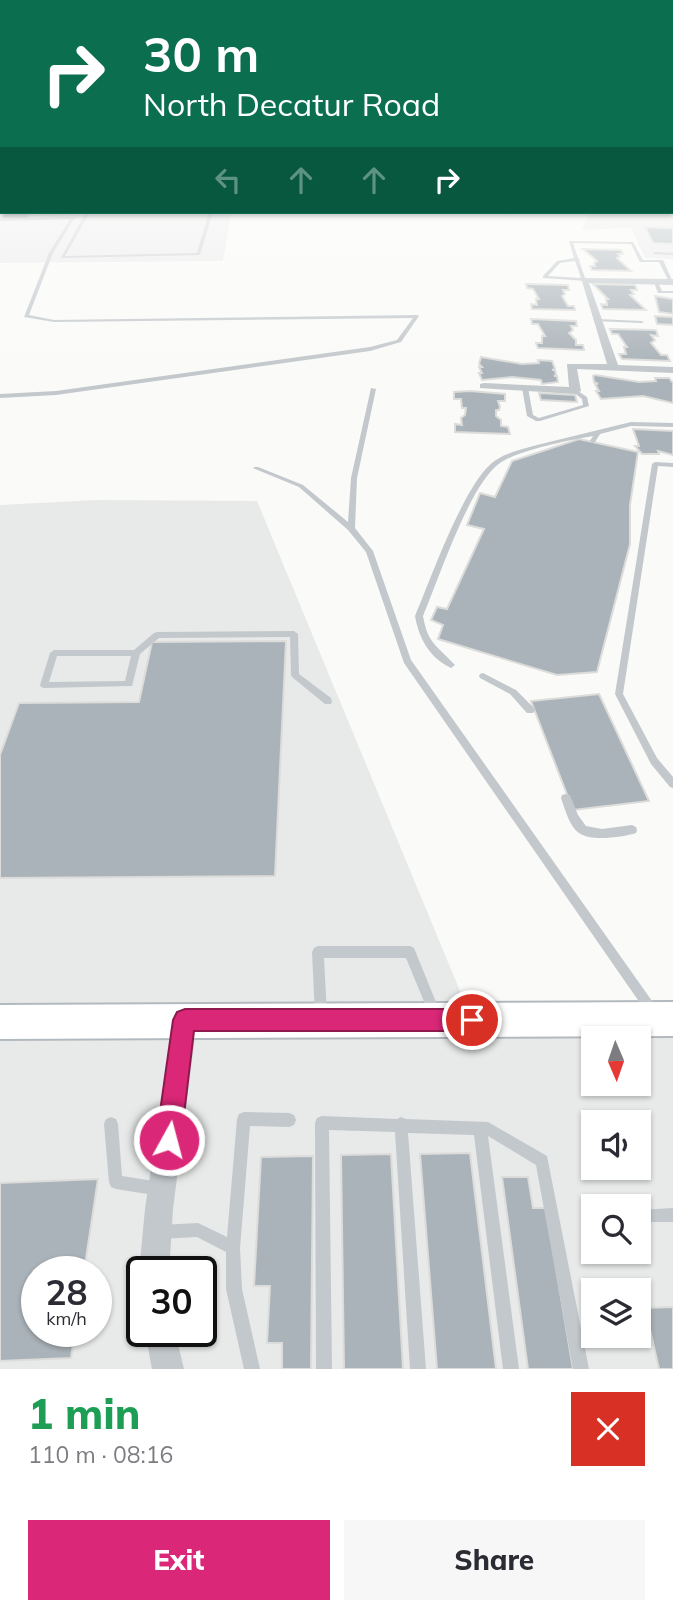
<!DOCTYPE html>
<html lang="en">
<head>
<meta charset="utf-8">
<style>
	body { margin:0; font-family:Mulish,sans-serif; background:#f7f7f7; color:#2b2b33; height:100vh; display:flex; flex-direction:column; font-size:26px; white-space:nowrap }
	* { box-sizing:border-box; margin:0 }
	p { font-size:23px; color:#7c7c81 }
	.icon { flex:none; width:38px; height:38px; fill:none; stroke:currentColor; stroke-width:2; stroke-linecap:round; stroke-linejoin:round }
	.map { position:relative; height:1369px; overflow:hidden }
	.sheet { display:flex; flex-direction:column; background:#fff; flex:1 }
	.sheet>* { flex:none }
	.banner { position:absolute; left:0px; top:0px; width:674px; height:214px; box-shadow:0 2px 5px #0004; background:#0b6e4f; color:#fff; overflow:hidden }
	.needle { width:46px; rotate:178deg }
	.fabs { position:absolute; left:581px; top:1026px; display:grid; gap:14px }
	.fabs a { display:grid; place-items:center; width:70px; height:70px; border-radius:0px; background:#fff; box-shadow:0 2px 5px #0004; font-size:35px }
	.speed { position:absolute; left:21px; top:1256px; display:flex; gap:14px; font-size:35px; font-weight:700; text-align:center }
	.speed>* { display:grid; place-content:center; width:91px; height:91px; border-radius:50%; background:#fff; box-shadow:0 2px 5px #0004; line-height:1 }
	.speed small { font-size:18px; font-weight:400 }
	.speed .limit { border:4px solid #111; border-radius:10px; background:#fff; color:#111 }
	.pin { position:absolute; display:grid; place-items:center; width:60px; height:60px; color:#fff; margin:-30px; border:4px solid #fff; border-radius:50%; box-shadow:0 2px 7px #0007 }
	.me { position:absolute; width:77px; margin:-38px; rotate:7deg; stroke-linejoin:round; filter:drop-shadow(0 0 5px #0008) }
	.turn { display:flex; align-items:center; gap:24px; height:147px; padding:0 28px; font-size:32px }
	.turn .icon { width:91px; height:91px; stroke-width:2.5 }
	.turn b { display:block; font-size:49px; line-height:60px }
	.lanes { display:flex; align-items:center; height:66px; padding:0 28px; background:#0003; justify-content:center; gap:35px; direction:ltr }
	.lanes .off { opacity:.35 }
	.round { display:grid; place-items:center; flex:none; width:74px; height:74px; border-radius:0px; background:#f7f7f7 }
	.overview { display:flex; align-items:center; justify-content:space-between; height:119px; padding:0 28px }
	h1 { font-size:42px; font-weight:800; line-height:52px; color:#1e9e55 }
	.cta { display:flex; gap:14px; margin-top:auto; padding:14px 28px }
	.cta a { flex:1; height:80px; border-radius:0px; background:#db2777; color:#fff; font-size:28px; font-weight:800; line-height:80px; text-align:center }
	.cta a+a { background:#f7f7f7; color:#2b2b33 }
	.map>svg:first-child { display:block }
	.built { fill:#e8e9e9; fill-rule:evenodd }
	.building { fill:#aab3b9; stroke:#dcdcda; stroke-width:2 }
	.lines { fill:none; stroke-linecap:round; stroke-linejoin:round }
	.secondary-casing { stroke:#b3babf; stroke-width:4 }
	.service { fill:#c3c8cc; fill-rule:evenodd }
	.minor { fill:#c3c8cc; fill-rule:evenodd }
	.secondary { fill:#fff; fill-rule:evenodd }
	.route { fill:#db2777; stroke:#8e194d; stroke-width:2 }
</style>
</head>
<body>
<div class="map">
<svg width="673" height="1369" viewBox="0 0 673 1369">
	<rect width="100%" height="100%" fill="#fafaf8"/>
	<path class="built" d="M0,177l2,35h229l-8,49 -223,2z
		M673,177v82l-28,-1 -14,-30 -49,2 7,-18h83z
		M97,500l160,1 215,519 201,1v348h-673v-864zM593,1038h46v45h-46zM593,1122h46v45h-46zM593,1206h46v45h-46zM37,1272h59v60h-59zM142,1272h59v60h-59zM593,1290h46v45h-46z"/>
	<path class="building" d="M6,212h69l-1,2 -44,1 -3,4h-27z
		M645,227l28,1v16l-20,-1z
		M583,249l38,1 2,4h-5l2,3 -3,1 14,13 -39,-1 -2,-4h5l-1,-3 3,-2z
		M526,284l42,1 1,5h-6l2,4 -3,2 6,10h6l1,4 -43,-1 -1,-5 6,1 -1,-6h3l-6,-10 -6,-1z
		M593,284l42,1 2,5h-6l3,4 -4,1 16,15 -43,-1 -2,-5 6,1 -1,-6h2z
		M655,296l18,3v15l-14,-2z
		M655,316l18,1v8l-16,-1z
		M531,319l45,2 1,5h-6l2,4 -4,3 7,7v5h7l1,5 -46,-2 -2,-5h6v-7h3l-7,-12h-6z
		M610,329l46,1 2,6 -7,-1 4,5 -4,3 10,12h6l3,6 -48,-2 -3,-5h7l-2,-7h3l-9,-13h-6z
		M481,357l41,7 17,-1 -1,-3 14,1 3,8 -3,1h3l1,5 -2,1h3l1,6 -16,2 -1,-4 -29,-3 -30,3 -3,-7h3l-3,-6h3l-3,-3z
		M595,375l44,7 17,-1 -1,-3h14l4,5v20l-30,-7 -42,3 -5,-8h3l-4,-7h3l-4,-2 -1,-6z
		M470,391l35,3v7h-7l2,6 -1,3h-3v6l5,4v6l7,1 2,7 -55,-2v-8l7,1 -1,-7 4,-3 1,-7h-4l-1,-9h-7v-7z
		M539,393l36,2 2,7 -36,-2z
		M633,429l40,2v24l-15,-4 1,3h-17l-7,-8h4z
		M579,439l59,13 -8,53v39l-33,128 -40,3 -119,-36 5,-14 -12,-5 6,-13 10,2 37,-80 -17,-4 13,-32 15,4 17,-36z
		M286,641l-11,235 -275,2v-123l19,-52 120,-1 13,-60z
		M599,694l50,107 -76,9 -42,-109z
		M470,1153l26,216h-59l-17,-215z
		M391,1154l12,215h-59l-3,-214z
		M313,1156l-2,213h-29v-26h-15l3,-57h-16l7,-129z
		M502,1177h26l5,31h13l27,161h-45z
		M98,1179l-14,93h-47v60h38l-4,26 -71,3v-178z
		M673,1307v62h-14l-14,-61z"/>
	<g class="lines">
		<defs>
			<path id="secondary" d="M673,1002v34l-673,3v-34z"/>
		</defs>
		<use href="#secondary" class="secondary-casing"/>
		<path class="service" d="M86,212h4l-25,44 132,-3 12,-41h4l-13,43 -139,3z
			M75,217l2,1 -3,1 -21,34 -24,62 25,5 363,-5 2,1 -18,26 -31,9 -314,44 -56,3v-4l56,-3 314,-44 27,-7 16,-22 -359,4 -30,-5 25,-64 21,-34 -70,2v-2z
			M569,241l64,1 10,18h20l10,22 -2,1 -2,-1 -10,-20h-19l-9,-18 -58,-1 5,15 2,1 -1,1 7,21 -43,-3v-2l14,-15 17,-3zM575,261l6,17 -33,-2 12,-13z
			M654,252l19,1v2l-20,-1z
			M653,280h4l5,11h11v2h-15z
			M597,319l45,2 2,1 -2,1 -47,-2v-1z
			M525,386l3,2 5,27 6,3 44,-13 -1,-6 -10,-8 3,-2 12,8 2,9 -49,15h-4l-9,-5 -5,-28z
			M371,388l5,1 -19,89 -2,50 18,23 38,109 246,348 2,4 -2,4 -4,2 -4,-2 -245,-353 -38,-111 -18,-22 -49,-43 -46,-19 1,-1h4l45,18 45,37 3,-44z
			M631,422l42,1v4l-42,-1 -31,8 -5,8 -2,1 -3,-2 3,-5c-23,4 -74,14 -93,27 -30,20 -62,118 -77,153 5,29 15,30 32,49l-4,3c-21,-10 -32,-29 -36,-52 15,-35 51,-138 81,-156 12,-8 27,-11 41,-15 31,-8 63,-15 94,-23z
			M655,462l18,1v4l-15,-1 -35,228 34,64 16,19v11l-3,-1 -19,-23 -36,-70 37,-230z
			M294,631l4,3 1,40 32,24 1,3 -1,3h-6l-33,-27 -1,-2 -1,-38 -131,1 -19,16 -8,32 -88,2 -3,-1 -1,-2 10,-32 4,-3h80l20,-17 3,-1zM57,656h74l-6,25 -76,1z
			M483,673l33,17 17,17 2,3 -2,3h-6l-17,-19 -30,-16 -1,-2 1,-2z
			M566,794l4,1 8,20 8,11 16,3 30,-4 4,2 1,3 -1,3c-13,4 -45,9 -57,0 -10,-7 -14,-24 -18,-35l1,-3z
			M318,946h92l4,2 26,64 -2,4 -4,2 -4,-2 -24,-58h-82l3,57 -2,4 -4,2 -4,-2 -2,-4 -3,-63 2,-4z
			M244,1112l45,1 5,2 2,5 -2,5 -5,2 -39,-1 -10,122 2,41 18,80h-16l-18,-80v-37l-29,-15 -37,2 -5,-2 -2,-5 2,-5 5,-2 38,-2 29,14 10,-118 2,-5z
			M322,1116l75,3 4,-2 5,2 82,3 59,34 42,213h-16l-37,-204 -48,-29 31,233h-16l-29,-234 -66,-2 18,236h-16l-15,-237 -66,-2 3,239h-16l-1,-246 2,-5z
			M111,1117l5,2 2,5 4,52 38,6 5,2 2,5 -2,5 -5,2 -44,-7 -5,-2 -2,-5 -5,-58 2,-5z
			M673,1208v14h-34v-12z"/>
		<path class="minor" d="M581,278l92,1v6l-84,-2 29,82 55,2v6l-96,-4 4,22 -6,3 -95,-6v-4l4,-1 85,4 -2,-23h40z
			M185,1008l9,3 3,9 -24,189 -4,63h-27v7l-3,-7 6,-63 28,-189 3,-9z
			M145,1332h30l9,37h-32z"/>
		<use href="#secondary" class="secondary"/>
	</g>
	<linearGradient id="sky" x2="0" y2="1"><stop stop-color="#96bcdc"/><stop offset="0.48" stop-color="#fdfdfc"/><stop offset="1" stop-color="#fdfdfc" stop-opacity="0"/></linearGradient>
	<rect width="673" height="368" fill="url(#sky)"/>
	<path class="route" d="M185,1009h287l8,3 4,8 -4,8 -8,3h-278l-13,109 -4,9 -8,4 -9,-4 -4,-9 17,-120 4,-8z"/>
</svg>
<div class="fabs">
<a><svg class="needle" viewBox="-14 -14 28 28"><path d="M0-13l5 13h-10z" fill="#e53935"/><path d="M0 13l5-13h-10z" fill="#7c7c81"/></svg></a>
<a><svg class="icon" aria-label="sound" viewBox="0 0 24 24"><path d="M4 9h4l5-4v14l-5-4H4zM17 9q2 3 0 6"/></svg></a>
<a><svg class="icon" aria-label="search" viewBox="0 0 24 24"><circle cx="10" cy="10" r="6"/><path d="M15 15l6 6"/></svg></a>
<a><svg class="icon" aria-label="layers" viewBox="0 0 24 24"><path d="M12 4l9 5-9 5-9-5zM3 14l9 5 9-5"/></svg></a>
</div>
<div class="speed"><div>28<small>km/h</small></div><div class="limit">30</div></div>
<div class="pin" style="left:472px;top:1020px;background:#d93025"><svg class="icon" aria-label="arrive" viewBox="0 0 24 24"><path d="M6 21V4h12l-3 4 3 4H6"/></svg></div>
<svg class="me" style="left:169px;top:1140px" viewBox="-20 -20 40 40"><circle r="17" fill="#db2777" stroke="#fff" stroke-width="3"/><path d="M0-11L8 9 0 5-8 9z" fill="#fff"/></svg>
<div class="banner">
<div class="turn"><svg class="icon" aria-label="right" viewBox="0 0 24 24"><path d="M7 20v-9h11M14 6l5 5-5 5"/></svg><div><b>30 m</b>North Decatur Road</div></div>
<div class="lanes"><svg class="icon off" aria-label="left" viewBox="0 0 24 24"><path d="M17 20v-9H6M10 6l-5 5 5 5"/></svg><svg class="icon off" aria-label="ahead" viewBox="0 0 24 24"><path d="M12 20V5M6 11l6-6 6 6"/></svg><svg class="icon off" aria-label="ahead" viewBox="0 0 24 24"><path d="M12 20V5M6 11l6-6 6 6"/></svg><svg class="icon" aria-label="right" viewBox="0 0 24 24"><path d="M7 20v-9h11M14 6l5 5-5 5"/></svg></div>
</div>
</div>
<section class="sheet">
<div class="overview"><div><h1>1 min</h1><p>110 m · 08:16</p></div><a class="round" style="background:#d93025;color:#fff"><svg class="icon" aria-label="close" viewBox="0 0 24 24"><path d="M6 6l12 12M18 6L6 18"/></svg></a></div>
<div class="cta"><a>Exit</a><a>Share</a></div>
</section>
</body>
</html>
